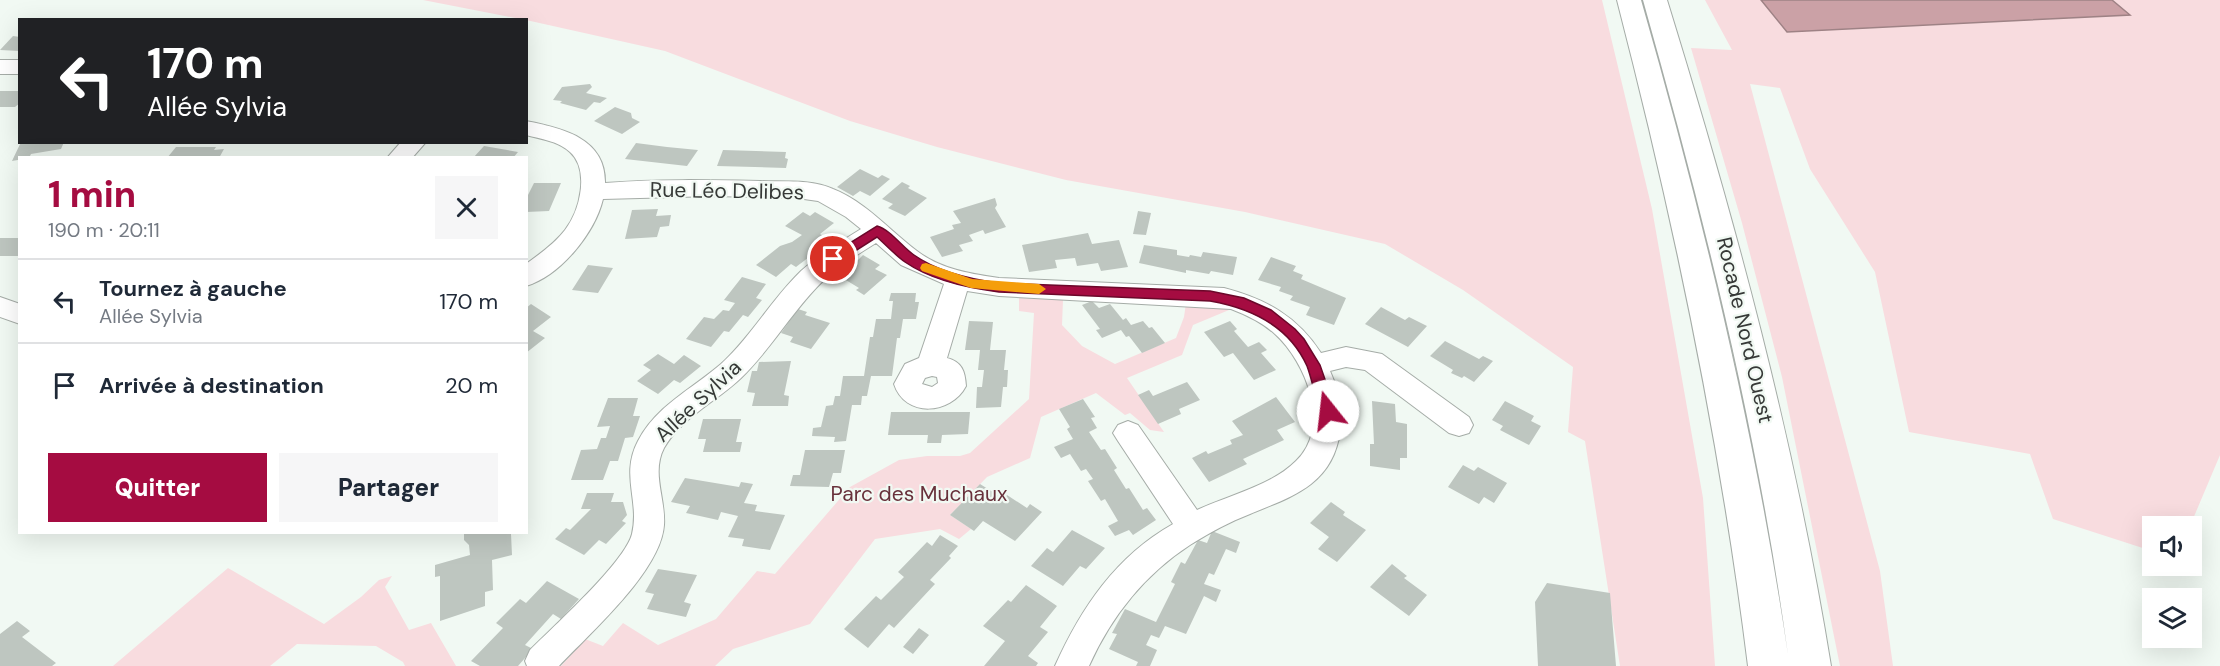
<!DOCTYPE html>
<html lang="fr">
<head>
<meta charset="utf-8">
<style>
	body { margin:0; font-family:"DM Sans",sans-serif; background:#f6f6f7; color:#1f2937; height:100vh; display:flex; flex-direction:column; font-size:22px; white-space:nowrap }
	* { box-sizing:border-box; margin:0 }
	p { font-size:20px; color:#747a83 }
	.icon { flex:none; width:33px; height:33px; fill:none; stroke:currentColor; stroke-width:2; stroke-linecap:round; stroke-linejoin:round }
	.map { position:relative; flex:1; overflow:hidden }
	.sheet { position:absolute; left:18px; top:156px; width:510px; height:378px; display:flex; flex-direction:column; background:#fff; border-radius:0px; box-shadow:0 6px 24px #0002 }
	.sheet>* { flex:none }
	.top-card { position:absolute; left:18px; top:18px; width:510px; height:126px; border-radius:0px; box-shadow:0 6px 24px #0002; background:#202124; color:#fff; overflow:hidden }
	.tools { position:absolute; left:2142px; top:516px; display:grid; gap:12px }
	.tools a { display:grid; place-items:center; width:60px; height:60px; border-radius:0px; background:#fff; box-shadow:0 6px 24px #0002; font-size:30px }
	.pin { position:absolute; display:grid; place-items:center; width:51px; height:51px; color:#fff; margin:-26px; border:3px solid #fff; border-radius:50%; box-shadow:0 2px 6px #0007 }
	.me { position:absolute; width:66px; margin:-33px; rotate:344deg; stroke-linejoin:round; filter:drop-shadow(0 0 4px #0008) }
	.turn { display:flex; align-items:center; gap:21px; height:126px; padding:0 30px; font-size:27px }
	.turn .icon { width:78px; height:78px; stroke-width:2.5 }
	.turn b { display:block; font-size:42px; line-height:51px }
	.round { display:grid; place-items:center; flex:none; width:63px; height:63px; border-radius:0px; background:#f6f6f7 }
	.head { display:flex; align-items:center; justify-content:space-between; height:102px; padding:0 30px }
	h1 { font-size:36px; font-weight:800; line-height:45px; color:#a50c41 }
	.primary-button { display:flex; gap:12px; margin-top:auto; padding:12px 30px }
	.primary-button a { flex:1; height:69px; border-radius:0px; background:#a50c41; color:#fff; font-size:24px; font-weight:800; line-height:69px; text-align:center }
	.primary-button a+a { background:#f6f6f7; color:#1f2937 }
	ul { padding:0; list-style:none }
	li { display:flex; align-items:center; gap:18px; height:84px; padding:0 30px; border-top:2px solid #e0e1e3 }
	li div { flex:1 }
	li b { display:block; font-size:22px }
	li em { font-style:normal }
	.map>svg:first-child { display:block }
	.green { fill:#f8dcdf }
	.water { fill:#cba1a6; stroke:#9e8285; stroke-width:1.5 }
	.building { fill:#bec6c0 }
	.lines { fill:none; stroke-linecap:round; stroke-linejoin:round }
	.minor-casing { stroke:#a5aca7; stroke-width:2 }
	.trunk-casing { stroke:#a5aca7; stroke-width:2 }
	.minor { fill:#fff; fill-rule:evenodd }
	.trunk { fill:#fff; fill-rule:evenodd }
	.route { fill:#a50c41; stroke:#6b082a; stroke-width:1.5 }
	.slow { fill:#f59e0b }
	.labels { text-anchor:middle; stroke-width:4.5; stroke-linejoin:round; paint-order:stroke }
	.street-label { font-size:21px; fill:#363937; stroke:#f1f9f3 }
	.park-label { font-size:21px; fill:#68313b; stroke:#f1f9f3 }
</style>
</head>
<body>
<div class="map">
<svg width="2220" height="666" viewBox="0 0 2220 666">
	<rect width="100%" height="100%" fill="#f1f9f3"/>
	<path class="green" d="M423,0h1179l50,209 51,289 12,168h-95l-35,-225 -17,-9 5,-65 -110,-77 -78,-46 -140,-32 -179,-32 -129,-33 -87,-26 -185,-70 -139,-31z
		M1705,0h56l26,32 342,-17 -17,-15h108v455l-30,71h-38v25l-99,-32 -23,-65 -121,-22 -34,-160 -65,-103 -30,-81 -30,-4 130,487 13,95h-53l-58,-289 -40,-154 -51,-175 41,2z
		M1019,298l44,2 -1,25 20,21 33,18 61,-26 8,-21 2,-14 43,7 -36,15 -11,30 -55,23 37,54 -14,-2 -20,-17 -5,2 -29,-22 -55,24 -11,41 -43,19 -37,38 21,14 -12,10 -19,-10 -65,10 -65,85 -77,25 -18,17h-154l24,-27 18,7 20,-23 35,22 58,-26 41,-48 18,3 75,-87 49,-27 28,-4h33l10,-3 59,-54 5,-86 -15,-2z
		M228,568l96,56 37,-27 18,-17 13,-4 -7,11 24,43 22,-7 25,43h-51l-2,-4 -27,-16 -79,-2 -27,22h-157z"/>
	<path class="water" d="M1761,0h351l18,15 -343,17z"/>
	<path class="building" d="M13,36l7,1v14l-20,-1z
		M590,84l2,3 -6,6 21,5 -7,5 -6,-1 -8,8 -26,-7 2,-2 -9,-1 9,-13z
		M0,91h20v12l-5,4h-15z
		M615,107l16,6 1,5 8,4 -18,12 -28,-13z
		M21,142h43l-3,7 -30,5 -2,4 -17,3z
		M636,143l31,4 31,3 -11,16 -62,-7z
		M484,146l34,6 -5,6h-40z
		M176,147h40l-2,3 10,-1 -5,9h-52z
		M723,150l63,2 -1,6 3,1 -2,9 -69,-2z
		M860,169l18,9 4,-3 8,4 -20,17 -10,-5 -7,5 -16,-9z
		M902,182l8,4 -2,2 19,10 -22,18 -17,-8 5,-4 -11,-5z
		M534,183h27l-12,28 -23,1v-13z
		M995,198l2,7 -2,3 11,19 -21,7 -2,-4 -14,5 4,6 -14,4 4,6 -21,6 -12,-20 24,-8 -2,-4 9,-2 -8,-12z
		M658,209l-2,7 15,-1 -2,11 -9,1 -3,10 -32,2 7,-29z
		M1138,211l13,2 -5,22 -13,-1z
		M803,212l7,4 5,-4 19,11 -14,11 5,3 -17,14 5,3 -17,13 -5,-3 -15,13 -20,-12 24,-19 12,-4 10,-7 -17,-9z
		M1088,233l4,11 27,-4 9,27 -27,4 -3,-8 -21,3 -2,-8 -20,2 2,8 -28,4 -7,-27z
		M0,238h20v18h-20z
		M1144,245l33,5v5l12,2 1,-2 11,2 2,-5 34,5 -4,18 -22,-4 -2,3 -23,-4v3l-47,-10z
		M863,255l17,10 -5,4 12,6 -23,20 -8,-5 3,-2 -23,-14 19,-16 3,2z
		M1271,257l25,9 -3,5 10,4 -2,4 45,19 -12,27 -28,-10 4,-8 -20,-7 3,-4 -14,-5 2,-4 -23,-7z
		M588,265l25,3 -15,25 -26,-3z
		M742,277l24,7 -10,14 6,2 -14,17 -5,-2 -14,17 -5,-1 -13,16 -25,-8 18,-22 10,2 9,-9 6,1 6,-8 -11,-3z
		M891,293h25l-1,9h4l-3,17h-13l-3,19h-3l-5,38h-21l-4,20h-5l-1,9h-9l-6,36 -12,1 1,-5 -23,-1 1,-8 8,-1 5,-21 7,-1 2,-9h5l3,-20h21l6,-39h3l3,-18h15l2,-18h-4z
		M1092,301l7,7 11,-4 13,16 3,-2 5,7 12,-4 6,7 3,-1 13,16 -23,10 -13,-17 -3,1 -5,-7 -19,8 -6,-8 4,-1 -18,-24z
		M531,304l20,13 -18,14 12,7 -19,15v-45z
		M1381,307l24,13 4,-3 18,9 -19,21 -43,-23z
		M798,309l9,3 -2,3 25,8 -19,26 -21,-7 3,-5 -12,-4z
		M969,321l24,1 -3,28h16l-2,20h4l-1,17h-4l-2,20 -25,1 1,-21h5l2,-17h-6l2,-20h-15z
		M1230,321l7,8 -3,2 14,16 11,-5 8,8 -6,3 15,17 -22,10 -21,-27 -9,4 -20,-25z
		M1445,341l34,18 4,-3 10,5 -19,21 -10,-6 -2,2 -11,-5 2,-3 -23,-14z
		M658,354l16,10 10,-9 17,11 -21,17 -6,-3 -16,14 -21,-13 14,-11 -8,-5z
		M791,361l-7,34 5,1 -1,10h-36l3,-13 -8,-1 5,-21h5l2,-9z
		M1187,382l13,18 -21,9 2,5 -23,10 -20,-29 11,-5 4,6z
		M1276,397l19,25 -18,8 7,10 -41,19 4,5 -38,18 -17,-24 14,-7 2,3 24,-10 -2,-4 13,-5 -11,-14z
		M608,398h30l-5,18h7l-7,21 -8,1 -7,23h-8l-7,19h-32l10,-30 16,-1 4,-11h5l4,-12 -13,1z
		M1083,399l12,18 -4,1 6,10 -8,4 12,18 4,-1 12,19 -3,2 12,19 3,-1 14,22 4,-2 9,12 -23,15 -4,-5 -14,6 -7,-10 10,-5 -13,-22 -4,2 -13,-20 5,-2 -7,-10 -5,2 -11,-17 -9,4 -7,-11 19,-8 -6,-10 3,-2 -11,-18z
		M1372,401l23,3 1,18 11,2v34h-7v12l-30,-4v-22h4z
		M1505,401l29,15 -3,5 10,5 -12,19 -29,-15 3,-4 -11,-6z
		M891,412h79l-2,22 -26,1 -1,8h-14l1,-8h-40z
		M703,419h38l-5,23h6l-2,10h-37l3,-13h-8z
		M805,450h40l-4,23h-8l-4,14 -39,-1 3,-11h7z
		M1463,465l11,6 4,-4 29,16 -13,20 -10,-6 -5,7 -31,-17z
		M685,478l54,9 2,-5 12,2 -9,19 13,2 -2,6 30,4 -15,35 -28,-4 2,-7 -16,-2 10,-21 -17,-4 -3,8 -32,-7 4,-7 -19,-4z
		M980,484l24,15 3,-4 20,13 3,-4 12,8 -27,29 -32,-20 -9,10 -24,-16z
		M587,493h27l-3,9h12l4,13 -5,6 4,2 -20,21 -7,-4 -15,15 -29,-16 11,-11 4,2 21,-21h-10z
		M1331,502l14,10 -2,3 23,15 -29,32 -19,-13 11,-12 -19,-14z
		M1072,530l33,18 -19,21 -6,-3 -17,20 -32,-20 16,-18 6,4z
		M1212,531l28,11 -4,11 -10,-4 -12,26 -5,-2 -5,11 17,6 -5,12 -12,-6 -18,38 -21,-8 -6,12 -8,-3 -5,10 11,5 -7,16h-14l2,-4 -29,-13 8,-15 -5,-1 13,-24 31,13 19,-38 -4,-2 10,-20 4,2 13,-24 9,3z
		M464,532h51l-4,2 1,21 -20,5 1,30 -8,2v14l-45,15v-45l-5,1v-12l35,-10 -1,-10 -5,-5z
		M940,535l18,11 -9,10 2,2 -21,22 5,4 -41,44 -5,-4 -21,24 -24,-19 32,-33 5,4 23,-23 -6,-5 29,-30 5,4z
		M1392,564l15,12 -3,2 23,17 -18,21 -39,-29z
		M658,569l39,6 -13,27 7,2 -5,13 -39,-8 7,-15 -9,-2z
		M547,581l32,18 -18,20 -8,-5 -28,31 8,4 -15,17h-38l-9,-5 32,-33 -7,-5 24,-24 6,4z
		M1547,583l63,10 6,73h-78l-3,-64z
		M1026,585l31,21 -17,21 8,5 -20,24 10,7 -2,3h-52l21,-25 -22,-15 25,-26 3,2z
		M17,621l13,10 -8,6 34,26 -4,3h-52v-32z
		M919,628l10,7 -16,19 -10,-7z"/>
	<g class="lines">
		<defs>
			<path id="minor" d="M0,60h20v14h-20z
				M526,121c36,7 80,17 79,62 51,-4 104,-3 155,-2 23,1 51,-2 73,8 33,13 56,41 84,62 23,18 54,23 82,27l225,10c42,11 73,28 97,65l25,-6 36,7 87,63 4,8 -4,8 -10,3 -10,-3 -84,-63 -19,-3 -16,4c17,37 16,86 -19,113 -18,14 -40,21 -61,30 -21,8 -41,19 -60,31 -46,30 -79,72 -101,121h-34c26,-58 61,-110 118,-142l-55,-83 -5,-8 5,-8 10,-4 10,4 59,85c32,-15 74,-24 99,-49 36,-34 10,-99 -21,-127 -12,-11 -28,-19 -44,-25l-232,-13 -32,-5 -20,67c15,4 18,13 19,28 -15,29 -61,32 -72,-2l11,-20 14,-6 25,-74 -43,-19 -25,-22c-21,13 -42,26 -59,44 -27,28 -47,63 -76,91 -24,23 -60,40 -77,70 -13,25 2,51 0,77 -3,46 -74,108 -105,141h-32l-2,-5 5,-11c23,-23 95,-88 102,-116 8,-33 -12,-59 6,-93 18,-35 54,-52 83,-77 30,-27 50,-64 80,-93 18,-16 39,-29 60,-42l-15,-12 -28,-16 -21,-3 -83,-2 -111,3c-8,34 -43,77 -77,87v-22c14,-10 29,-21 39,-34 15,-19 25,-60 5,-78 -12,-11 -29,-13 -44,-17zM932,376l5,1 1,6 -6,4 -10,-3 3,-6z
				M401,142h25l-14,16h-25z
				M0,297l20,7v20l-20,-7z"/>
			<path id="trunk" d="M1617,0h24c62,216 114,433 147,655 -30,-223 -84,-439 -145,-655h24c68,220 127,438 164,666h-83c-28,-226 -74,-446 -131,-666z"/>
		</defs>
		<use href="#minor" class="minor-casing"/>
		<use href="#trunk" class="trunk-casing"/>
		<use href="#minor" class="minor"/>
		<use href="#trunk" class="trunk"/>
	</g>
	<path class="route" d="M877,226c14,4 25,21 37,29 24,17 56,24 85,28l211,8 34,7 27,12 24,19 9,10 16,26 16,46 -2,4h-11c-8,-15 -10,-33 -16,-49 -18,-40 -57,-58 -97,-65l-211,-9c-32,-4 -68,-12 -94,-30 -10,-7 -19,-17 -28,-25l-39,25h-9l-2,-3 2,-3z"/>
	<path class="slow" d="M926,263l46,16 67,5 7,5 -7,5 -68,-6 -49,-17 -2,-3 2,-4z"/>
	<g class="labels">
		<g class="street-label">
			<text transform="translate(727 191) rotate(1)" y="7">Rue Léo Delibes</text>
			<text transform="translate(1745 330) rotate(77)" y="7">Rocade Nord Ouest</text>
			<text transform="translate(698 401) rotate(-43)" y="7">Allée Sylvia</text>
		</g>
		<g class="park-label">
			<text x="919" y="501">Parc des Muchaux</text>
		</g>
	</g>
</svg>
<div class="tools">
<a><svg class="icon" aria-label="sound" viewBox="0 0 24 24"><path d="M4 9h4l5-4v14l-5-4H4zM17 9q2 3 0 6"/></svg></a>
<a><svg class="icon" aria-label="layers" viewBox="0 0 24 24"><path d="M12 4l9 5-9 5-9-5zM3 14l9 5 9-5"/></svg></a>
</div>
<div class="pin" style="left:833px;top:259px;background:#d93025"><svg class="icon" aria-label="arrive" viewBox="0 0 24 24"><path d="M6 21V4h12l-3 4 3 4H6"/></svg></div>
<svg class="me" style="left:1328px;top:411px" viewBox="-20 -20 40 40"><circle r="19" fill="#fff"/><path d="M0-13L10 11 0 6-10 11z" fill="#a50c41"/></svg>
<div class="top-card">
<div class="turn"><svg class="icon" aria-label="left" viewBox="0 0 24 24"><path d="M17 20v-9H6M10 6l-5 5 5 5"/></svg><div><b>170 m</b>Allée Sylvia</div></div>
</div>
<section class="sheet">
<div class="head"><div><h1>1 min</h1><p>190 m · 20:11</p></div><a class="round"><svg class="icon" aria-label="close" viewBox="0 0 24 24"><path d="M6 6l12 12M18 6L6 18"/></svg></a></div>
<ul>
<li><svg class="icon" aria-label="left" viewBox="0 0 24 24"><path d="M17 20v-9H6M10 6l-5 5 5 5"/></svg><div><b>Tournez à gauche</b><p>Allée Sylvia</p></div><em>170 m</em></li>
<li><svg class="icon" aria-label="arrive" viewBox="0 0 24 24"><path d="M6 21V4h12l-3 4 3 4H6"/></svg><div><b>Arrivée à destination</b></div><em>20 m</em></li>
</ul>
<div class="primary-button"><a>Quitter</a><a>Partager</a></div>
</section>
</div>
</body>
</html>
